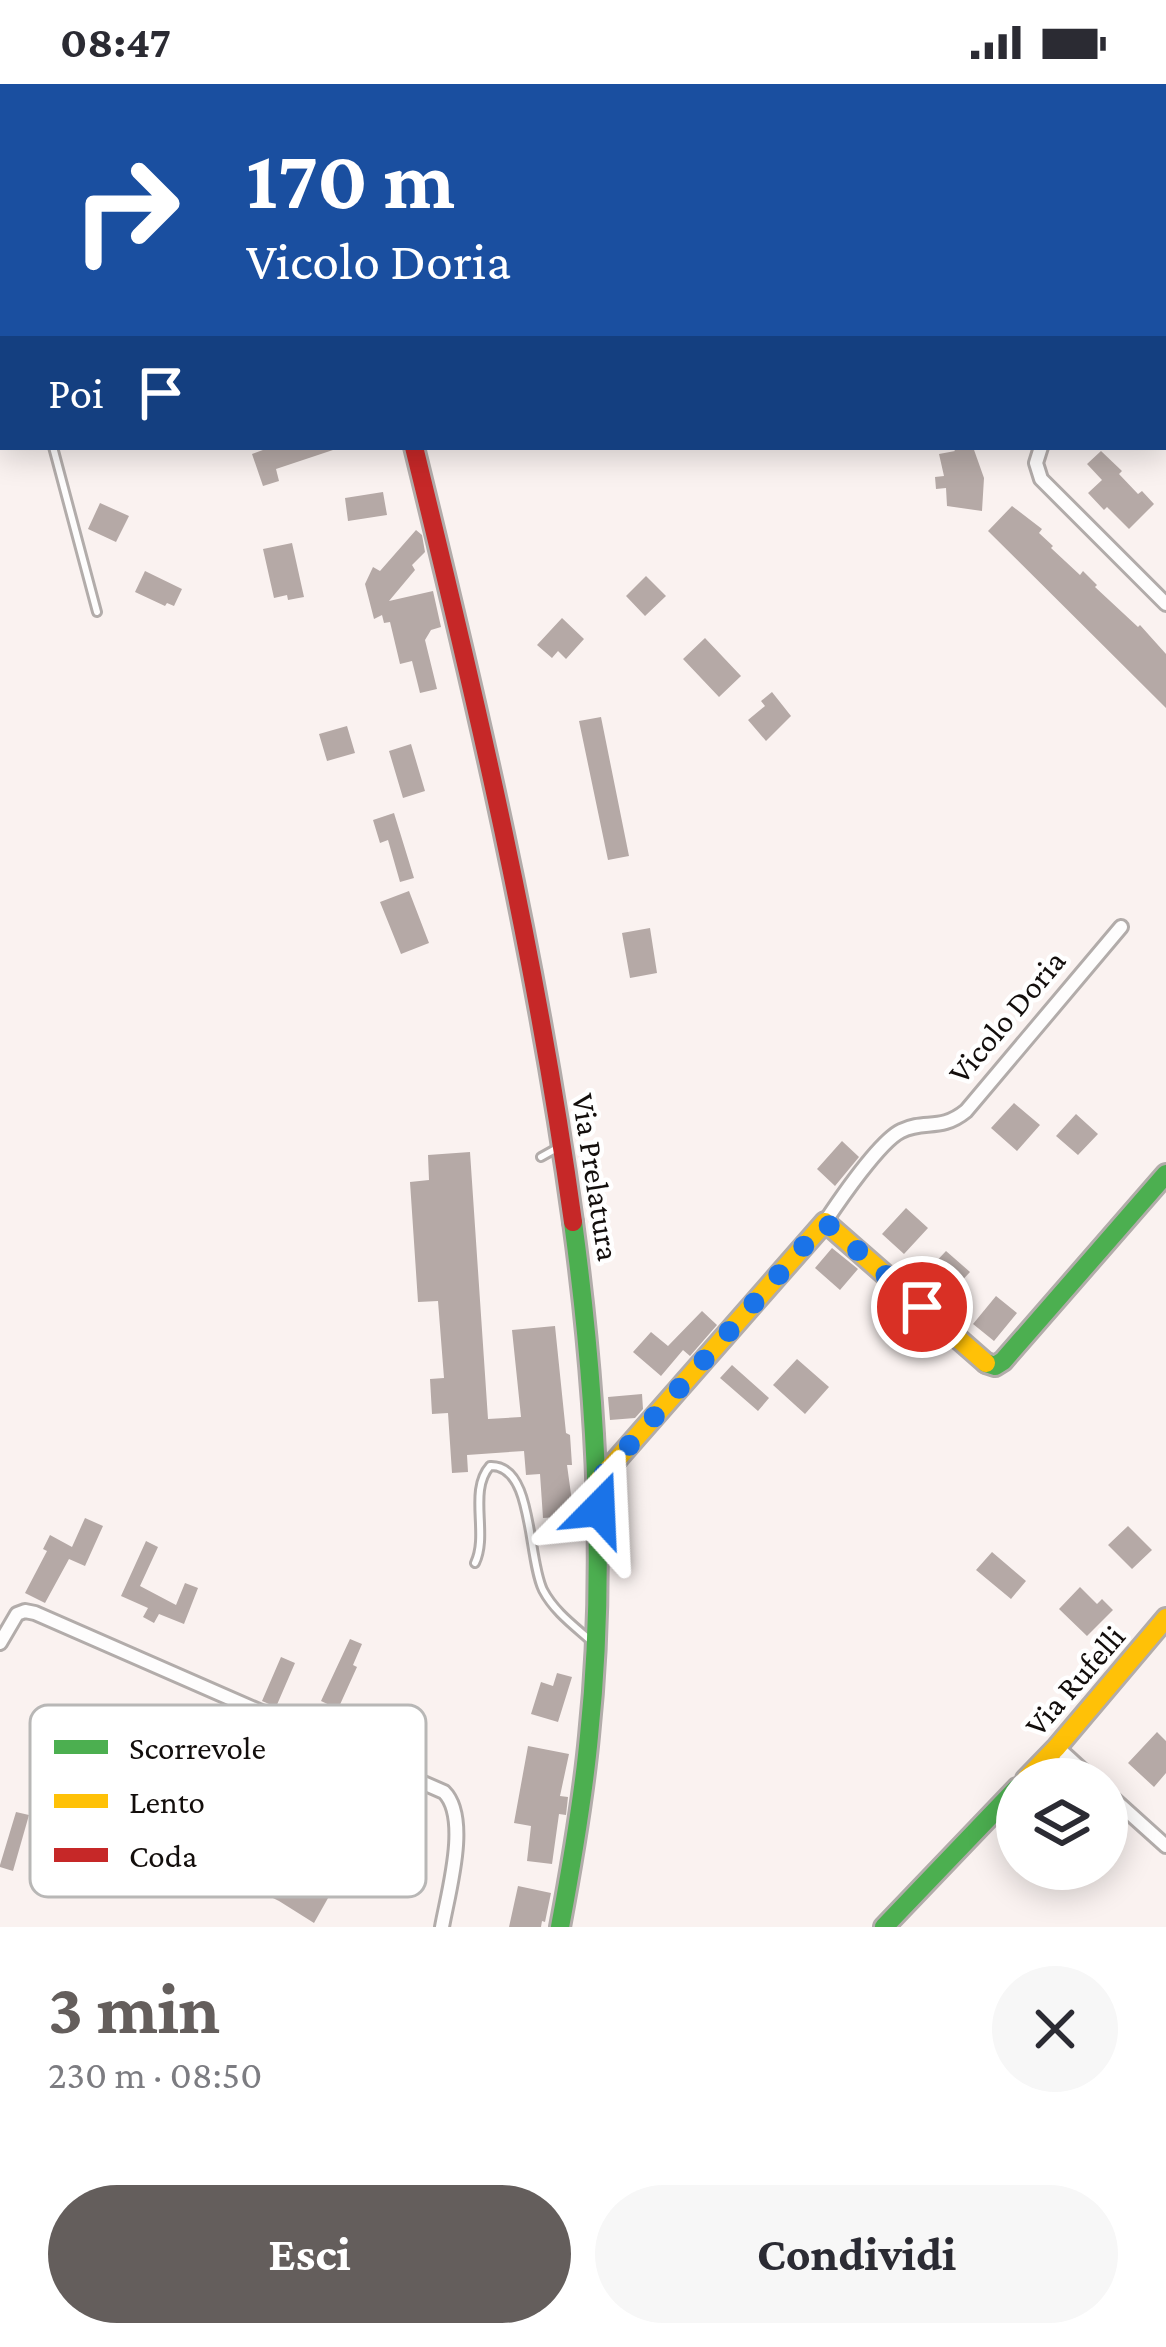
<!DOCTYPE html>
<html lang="it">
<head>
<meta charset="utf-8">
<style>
	body { margin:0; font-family:"Crimson Pro",serif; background:#f7f7f7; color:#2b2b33; height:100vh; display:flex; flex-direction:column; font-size:45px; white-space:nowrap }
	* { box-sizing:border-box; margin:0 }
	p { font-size:39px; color:#7c7c81 }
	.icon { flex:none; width:66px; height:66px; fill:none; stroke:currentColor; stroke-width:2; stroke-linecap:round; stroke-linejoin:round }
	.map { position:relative; height:1843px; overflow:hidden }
	.side { display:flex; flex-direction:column; background:#fff; flex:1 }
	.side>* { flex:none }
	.hud { position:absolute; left:0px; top:0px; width:1167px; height:366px; box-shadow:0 6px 30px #0003; background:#1a4fa0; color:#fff; overflow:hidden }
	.controls { position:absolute; left:996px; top:1674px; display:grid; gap:24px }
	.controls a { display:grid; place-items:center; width:132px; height:132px; border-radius:50%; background:#fff; box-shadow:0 6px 30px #0003; font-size:60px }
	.pin { position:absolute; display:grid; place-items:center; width:102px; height:102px; color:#fff; margin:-51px; border:6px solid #fff; border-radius:50%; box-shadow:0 3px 12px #0007 }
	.me { position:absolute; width:132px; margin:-66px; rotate:21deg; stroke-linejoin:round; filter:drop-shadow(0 0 9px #0008) }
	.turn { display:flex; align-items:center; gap:42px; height:252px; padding:0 48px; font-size:54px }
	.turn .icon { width:156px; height:156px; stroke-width:2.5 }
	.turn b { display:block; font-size:84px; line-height:102px }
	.then { display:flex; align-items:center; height:114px; padding:0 48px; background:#0003; gap:24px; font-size:45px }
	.round { display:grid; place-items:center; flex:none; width:126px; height:126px; border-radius:63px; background:#f7f7f7 }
	.head { display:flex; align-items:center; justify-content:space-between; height:204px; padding:0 48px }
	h1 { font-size:72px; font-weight:700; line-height:90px; color:#645e5c }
	.cta { display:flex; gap:24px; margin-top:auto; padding:24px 48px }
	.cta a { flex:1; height:138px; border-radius:72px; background:#645e5c; color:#fff; font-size:48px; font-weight:700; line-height:138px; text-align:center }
	.cta a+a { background:#f7f7f7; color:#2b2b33 }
	.status { display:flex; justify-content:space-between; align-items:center; height:84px; padding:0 60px; background:#fff; direction:ltr }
	.status svg { height:33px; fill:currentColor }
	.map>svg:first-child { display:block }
	.building { fill:#b5a9a6 }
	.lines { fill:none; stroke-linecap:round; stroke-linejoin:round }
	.lane-casing { stroke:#b2acaa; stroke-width:12 }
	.street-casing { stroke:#b2acaa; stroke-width:18 }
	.fast-casing { stroke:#b2acaa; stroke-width:24 }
	.slow-casing { stroke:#b2acaa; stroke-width:24 }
	.jam-casing { stroke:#b2acaa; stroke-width:24 }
	.lane { stroke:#fefdfd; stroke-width:6 }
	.street { stroke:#fefdfd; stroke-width:12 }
	.fast { stroke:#4caf50; stroke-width:18 }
	.slow { stroke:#ffc107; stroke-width:18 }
	.jam { stroke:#c62828; stroke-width:18 }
	.route { stroke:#1a73e8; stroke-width:21; stroke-dasharray:0 37.8 }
	.labels { text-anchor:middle; stroke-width:9; stroke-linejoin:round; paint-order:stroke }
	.street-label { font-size:33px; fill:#130e0c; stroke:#fff }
	.key { fill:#fff; stroke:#b8b7b6; stroke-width:3 }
	.key-label { font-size:33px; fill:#130e0c }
</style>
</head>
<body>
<div class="status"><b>08:47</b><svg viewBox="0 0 49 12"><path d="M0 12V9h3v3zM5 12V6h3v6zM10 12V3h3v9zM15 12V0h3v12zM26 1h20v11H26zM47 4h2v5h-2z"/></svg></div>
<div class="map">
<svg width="1166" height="1843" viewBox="0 0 1166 1843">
	<rect width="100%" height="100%" fill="#faf2f0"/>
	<path class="building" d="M271,363h64l1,2 -60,20 3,12 -16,5 -11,-32z
		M952,363h21l11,31 -2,33 -35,-5 -1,-18 -10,1 -1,-12 9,-1 -5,-22 16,-3z
		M1101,367l21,20 -3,3 19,20 4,-3 12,13 -25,25 -22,-22 -3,3 -16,-17 14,-13 -15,-16z
		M383,408l4,23 -39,6 -3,-23z
		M100,419l29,13 -13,26 -28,-13z
		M1012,422l30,23 -3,4 14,13 -2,2 29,27 3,-4 14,14 -2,2 43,40 2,-2 26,29v54l-178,-177z
		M416,446l6,5 3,17 -13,13 3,5 -26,31 44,-10 8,36 -10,3 -6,10 12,49 -17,4 -8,-32 -12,3 -10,-42 -6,1 -2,-8 -8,4 -9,-35 8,-17 7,4z
		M292,459l12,54 -16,3 -1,-5 -13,3 -11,-49z
		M145,487l37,18 -8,17 -7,-3 -2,3 -30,-14z
		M646,492l20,20 -21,20 -19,-20z
		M562,534l22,21 -18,20 -8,-8 -6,7 -15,-13z
		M705,554l36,38 -22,21 -36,-38z
		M772,608l19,24 -25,25 -18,-21 17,-14 -4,-5z
		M601,633l28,139 -21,4 -29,-139z
		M347,642l8,27 -28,8 -8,-27z
		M411,660l14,47 -22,7 -14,-47z
		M394,729l20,65 -14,4 -12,-42 -8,3 -7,-23z
		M409,807l20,52 -28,11 -21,-52z
		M650,844l7,45 -27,5 -8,-45z
		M1014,1019l26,22 -23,26 -26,-23z
		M1076,1030l22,20 -20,21 -22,-19z
		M842,1057l17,16 -24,29 -18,-17z
		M470,1068l18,267 33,-2 -9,-87 43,-4 11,107 4,2 2,30h-5l7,51 -31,2 -3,-44 -14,1 -2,-24 -57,4 1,17 -16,1 -4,-60 -16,1 -2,-35 14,-1 -6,-77 -20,1 -8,-120 19,-2 -1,-25z
		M906,1124l22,20 -24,26 -22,-20z
		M832,1164l26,21 -18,21 -25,-22z
		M946,1167l24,21 -14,15 -4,-3 -11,11 -16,-16 9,-9 -3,-3z
		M996,1212l21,17 -23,28 -21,-17z
		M702,1227l15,14 -27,31 -7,-6 -22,26 -28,-24 18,-20 17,14z
		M797,1275l32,28 -24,27 -32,-29z
		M732,1281l37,33 -11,13 -38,-33z
		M642,1310l1,15 -8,9 -25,2 -2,-23z
		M85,1434l18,8 -18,40 -16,-7 -24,44 -20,-10 22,-42 -4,-2 7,-14 22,12z
		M1128,1442l24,24 -20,19 -24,-24z
		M146,1457l12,6 -18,39 36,19 9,-22 13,5 -14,36 -25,-10 -5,9 -11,-6 5,-9 -27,-12z
		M992,1468l34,29 -15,18 -35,-29z
		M1080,1503l17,17 5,-5 11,11 -26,26 -28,-27z
		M350,1555l12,5 -9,21 4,2 -19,42 -17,-8z
		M281,1573l14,6 -19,44 -14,-6z
		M557,1589l15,4 -14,45 -27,-8 10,-32 12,4z
		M1157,1648l9,9v32l-12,14 -26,-24z
		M528,1662l41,8 -9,42 8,1 -2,18 -7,-1 -7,50 -25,-3 4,-35 -17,-3z
		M16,1728l13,3 -16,56 -13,-4v-2z
		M228,1764l28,12 3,-6 73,37 -18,32 -35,-22 -61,-30z
		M518,1802l33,7 -6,29 -3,-1 -1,6h-32z"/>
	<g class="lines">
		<defs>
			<path id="lane" d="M0,232l3,2
				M53,363l44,165
				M541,1073l18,-10
				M475,1479c14,-29 -7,-72 15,-97 44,-2 37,91 53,124 11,21 30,35 47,50"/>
			<path id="street" d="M732,3l2,-3
				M878,3l1,-3
				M1039,3l1,-3
				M1164,94l2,-5
				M1164,297l2,2
				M1041,363l-5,16 5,16 125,125
				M825,1138c14,-21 55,-81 76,-91 24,-12 39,1 65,-20l155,-184
				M0,1559l17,-29 8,-3 10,2 409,179c26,26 4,101 -2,135
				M1057,1663l35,32
				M1107,1709l59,53"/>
			<path id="fast" d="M986,1279l9,3 8,-5 163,-187
				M560,1843c12,-64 23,-127 29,-191 18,-171 7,-345 -16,-514
				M884,1843l133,-139"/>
			<path id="slow" d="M598,1397l227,-259 161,141
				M1026,1695l31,-32 109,-129"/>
			<path id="jam" d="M250,0l2,3
				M414,363c63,256 123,513 159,775"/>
		</defs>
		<use href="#lane" class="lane-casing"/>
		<use href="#street" class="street-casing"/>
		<use href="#fast" class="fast-casing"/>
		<use href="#slow" class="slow-casing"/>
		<use href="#jam" class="jam-casing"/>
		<use href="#lane" class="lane"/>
		<use href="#street" class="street"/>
		<use href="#fast" class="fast"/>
		<use href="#slow" class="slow"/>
		<use href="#jam" class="jam"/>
	</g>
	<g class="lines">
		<path class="route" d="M599,1425l-1,-28 227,-259 97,85"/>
	</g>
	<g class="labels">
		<g class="street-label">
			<text transform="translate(1006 932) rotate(-50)" y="12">Vicolo Doria</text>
			<text transform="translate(597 1093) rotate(81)" y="12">Via Prelatura</text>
			<text transform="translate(1074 1596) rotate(-49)" y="12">Via Rufelli</text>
		</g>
	</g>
	<rect x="30" y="1621" width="396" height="192" rx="18" class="key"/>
	<rect x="54" y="1656" width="54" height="14" fill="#4caf50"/>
	<rect x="54" y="1710" width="54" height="14" fill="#ffc107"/>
	<rect x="54" y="1764" width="54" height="14" fill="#c62828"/>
	<g class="key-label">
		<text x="129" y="1675">Scorrevole</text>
		<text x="129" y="1729">Lento</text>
		<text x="129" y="1783">Coda</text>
	</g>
</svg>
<div class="controls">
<a><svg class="icon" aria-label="layers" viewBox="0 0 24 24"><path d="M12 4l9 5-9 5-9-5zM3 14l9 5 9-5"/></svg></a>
</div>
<div class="pin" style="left:922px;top:1223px;background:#d93025"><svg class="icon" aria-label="arrive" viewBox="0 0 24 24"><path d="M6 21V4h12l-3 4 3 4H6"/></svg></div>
<svg class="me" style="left:599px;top:1425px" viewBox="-20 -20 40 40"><path d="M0-17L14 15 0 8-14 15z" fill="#1a73e8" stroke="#fff" stroke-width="4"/></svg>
<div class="hud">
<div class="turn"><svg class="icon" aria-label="right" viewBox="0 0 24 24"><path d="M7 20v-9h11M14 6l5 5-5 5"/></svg><div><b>170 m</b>Vicolo Doria</div></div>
<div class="then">Poi<svg class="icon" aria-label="arrive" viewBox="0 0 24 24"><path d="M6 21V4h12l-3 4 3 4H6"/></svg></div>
</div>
</div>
<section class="side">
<div class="head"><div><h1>3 min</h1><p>230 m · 08:50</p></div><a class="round"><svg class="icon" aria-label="close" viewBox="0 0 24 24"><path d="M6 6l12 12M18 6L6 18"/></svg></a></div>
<div class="cta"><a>Esci</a><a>Condividi</a></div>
</section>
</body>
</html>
